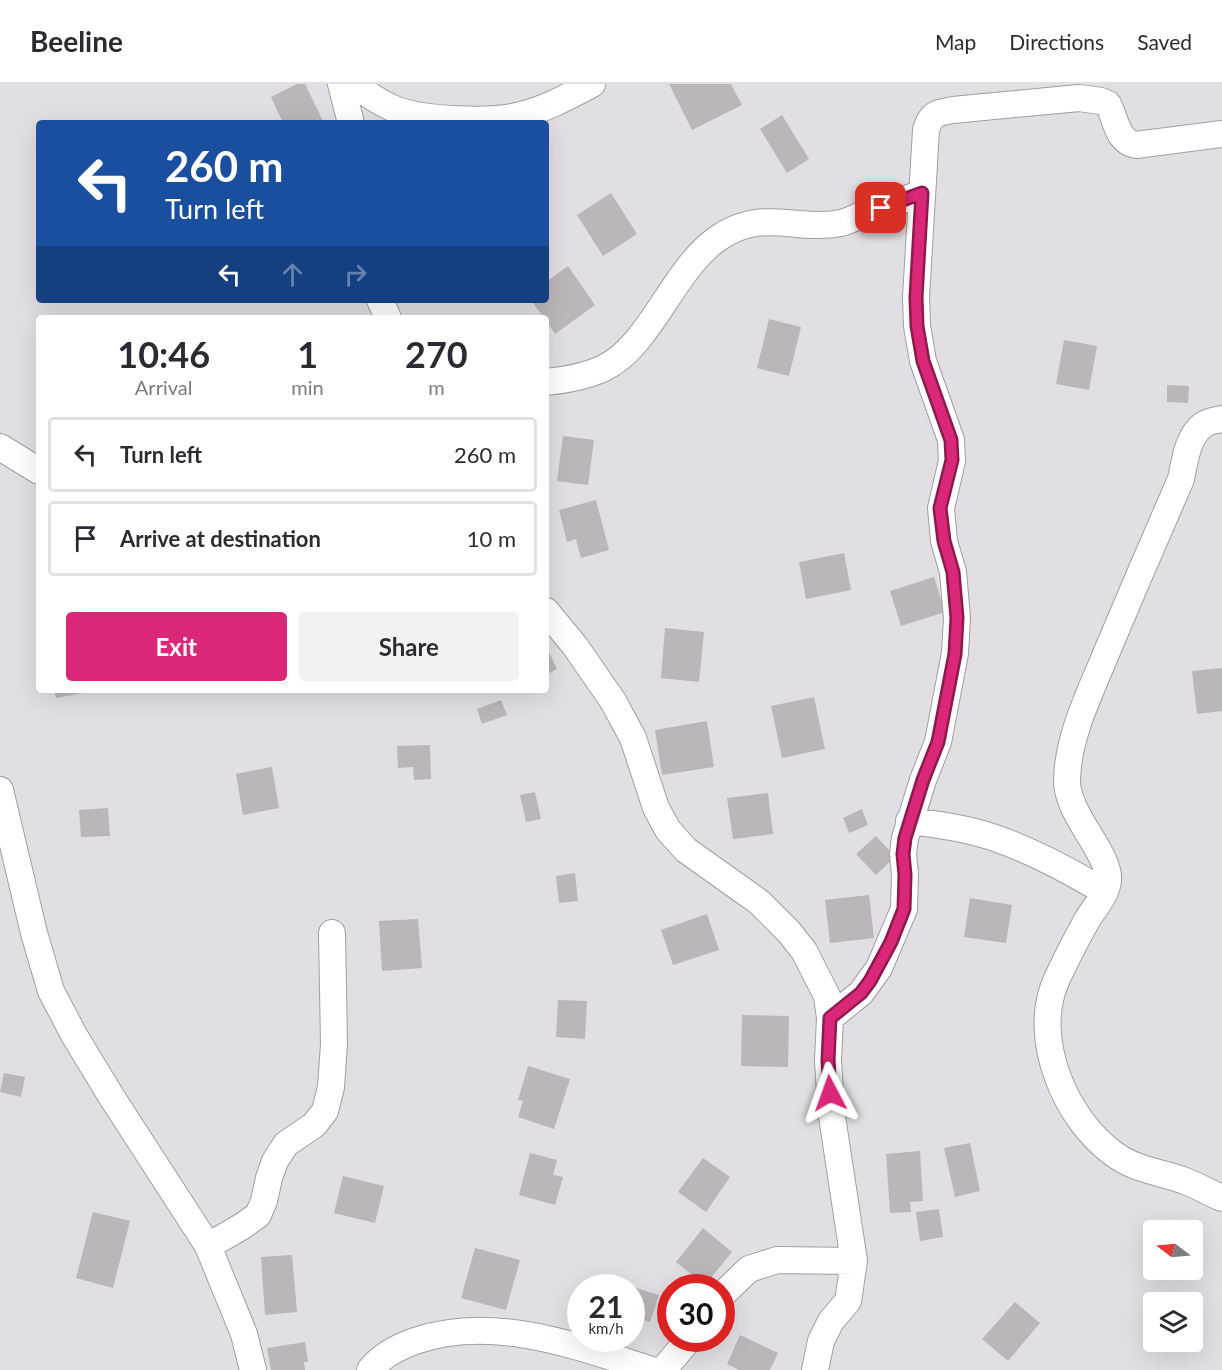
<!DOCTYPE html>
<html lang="en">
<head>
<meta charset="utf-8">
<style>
	body { margin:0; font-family:Lato,sans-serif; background:#f2f2f3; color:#2b2b33; height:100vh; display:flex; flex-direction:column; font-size:22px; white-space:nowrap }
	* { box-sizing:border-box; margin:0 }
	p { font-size:20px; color:#7c7c81 }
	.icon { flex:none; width:33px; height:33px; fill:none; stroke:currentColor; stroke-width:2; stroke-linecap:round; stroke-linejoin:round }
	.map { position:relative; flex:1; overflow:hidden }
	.drawer { position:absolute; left:36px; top:231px; width:513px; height:378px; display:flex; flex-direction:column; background:#fff; border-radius:6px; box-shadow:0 6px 24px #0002 }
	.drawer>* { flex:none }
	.top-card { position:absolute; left:36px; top:36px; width:513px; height:183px; border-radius:6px; box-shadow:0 6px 24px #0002; background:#1a4fa0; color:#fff; overflow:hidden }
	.needle { width:39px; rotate:286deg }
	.controls { position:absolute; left:1143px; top:1136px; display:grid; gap:12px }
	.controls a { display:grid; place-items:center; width:60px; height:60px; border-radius:6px; background:#fff; box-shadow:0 6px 24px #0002; font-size:30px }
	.speed { position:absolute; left:567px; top:1190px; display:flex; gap:12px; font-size:30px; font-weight:700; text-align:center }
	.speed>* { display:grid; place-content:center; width:78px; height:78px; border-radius:50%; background:#fff; box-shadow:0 6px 24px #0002; line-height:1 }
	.speed small { font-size:15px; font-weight:400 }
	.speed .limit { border:9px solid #d22; background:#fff; color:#111 }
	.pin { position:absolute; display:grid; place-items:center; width:51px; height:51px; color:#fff; margin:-26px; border-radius:12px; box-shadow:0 3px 9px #0006 }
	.me { position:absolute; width:66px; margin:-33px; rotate:356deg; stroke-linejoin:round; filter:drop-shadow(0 0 4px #0008) }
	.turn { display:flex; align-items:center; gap:21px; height:126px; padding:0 30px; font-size:27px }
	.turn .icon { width:78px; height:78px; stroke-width:2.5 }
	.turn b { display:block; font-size:42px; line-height:51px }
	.lanes { display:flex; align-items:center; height:57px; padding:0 30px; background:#0003; justify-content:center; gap:30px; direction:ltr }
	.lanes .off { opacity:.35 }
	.eta { display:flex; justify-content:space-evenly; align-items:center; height:102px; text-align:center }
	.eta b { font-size:36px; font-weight:700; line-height:42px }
	.button { display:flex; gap:12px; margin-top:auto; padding:12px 30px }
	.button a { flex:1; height:69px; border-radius:6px; background:#db2777; color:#fff; font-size:24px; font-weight:700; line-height:69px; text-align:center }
	.button a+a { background:#f2f2f3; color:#2b2b33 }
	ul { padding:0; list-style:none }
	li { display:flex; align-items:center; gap:18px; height:75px; margin:0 12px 9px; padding:0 18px; border:3px solid #e1e1e2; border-radius:6px }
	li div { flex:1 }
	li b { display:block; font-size:22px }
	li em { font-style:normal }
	header { display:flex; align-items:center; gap:36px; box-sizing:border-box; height:84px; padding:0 30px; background:#fff; border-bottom:2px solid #e1e1e2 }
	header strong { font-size:28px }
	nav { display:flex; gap:33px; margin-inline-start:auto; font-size:21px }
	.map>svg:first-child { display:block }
	.building { fill:#bab6b9 }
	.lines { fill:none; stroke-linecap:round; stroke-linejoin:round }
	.minor-casing { stroke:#a09ea2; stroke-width:28 }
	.minor { stroke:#fff; stroke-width:26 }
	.route-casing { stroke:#8e194d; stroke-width:15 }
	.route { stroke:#db2777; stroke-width:10 }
</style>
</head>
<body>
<header>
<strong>Beeline</strong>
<nav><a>Map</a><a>Directions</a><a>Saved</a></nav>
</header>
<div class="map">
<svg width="1222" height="1286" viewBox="0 0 1222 1286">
	<rect width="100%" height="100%" fill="#e1dfe4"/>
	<path class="building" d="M297,0h8l19,39h-41l-12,-26z
		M669,0h62l11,21 -50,25z
		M782,31l27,44 -22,14 -27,-44z
		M611,109l26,41 -34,22 -26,-41z
		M568,182l27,39 -40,29 -9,-13v-3h-2l-13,-18h15v-18z
		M769,235l32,8 -12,49 -32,-8z
		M1064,256l33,6 -8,44 -33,-6z
		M1167,301l22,1 -1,17 -21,-1z
		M563,352l31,4 -6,45 -31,-4z
		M596,416l13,50 -28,8 -5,-19 -9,3 -8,-32z
		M844,469l7,37 -45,9 -7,-37z
		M934,493l11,35 -44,14 -11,-35z
		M665,544l39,4 -5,50 -38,-4z
		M546,562l11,23 -11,6z
		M1222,584v43l-25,3 -5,-43z
		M54,606h40v1l-38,7z
		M814,613l11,52 -43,9 -11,-52z
		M501,616l6,15 -25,9 -5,-15z
		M707,637l7,46 -52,8 -7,-45z
		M430,661l1,34 -17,1 -1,-13 -15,1 -1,-22z
		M272,683l7,41 -36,7 -7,-41z
		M535,708l6,27 -15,3 -6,-27z
		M768,709l5,41 -40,5 -6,-41z
		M108,724l2,28 -29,1 -2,-27z
		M862,725l6,16 -19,8 -6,-15z
		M876,752l19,21 -19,18 -20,-21z
		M575,789l3,28 -19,2 -3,-27z
		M869,811l5,43 -44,5 -5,-43z
		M970,814l42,7 -6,38 -42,-6z
		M707,830l12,36 -46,15 -12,-35z
		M418,835l4,49 -40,3 -3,-50z
		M558,916l29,1 -2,38 -29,-2z
		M742,931l47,1 -1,51 -47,-1z
		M528,982l42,13 -16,50 -36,-12 5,-16 -5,-1z
		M4,989l21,4 -4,20 -21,-5z
		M970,1059l10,48 -25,6 -11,-49z
		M920,1067l3,50 -13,1 1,10 -21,1 -4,-59z
		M530,1069l27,7 -4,15 10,2 -8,28 -36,-10z
		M703,1074l27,19 -24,35 -28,-20z
		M343,1092l41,10 -9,37 -41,-10z
		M939,1125l4,28 -23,4 -4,-29z
		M93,1128l37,9 -17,67 -37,-10z
		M703,1144l29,24 -27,33 -29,-23z
		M475,1164l45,12 -14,50 -45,-12z
		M292,1171l5,57 -32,3 -4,-58z
		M617,1198l42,13 -9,27 -15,-4 -3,10v-41h-17z
		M1015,1218l25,21 -32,38 -26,-22z
		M740,1251l38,18 -8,17h-31l-12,-6z
		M305,1258l3,20h-4l1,8h-34l-4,-22z"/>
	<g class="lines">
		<defs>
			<path id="minor" d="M341,0l10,39
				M354,0c13,10 27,20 43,26 27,10 96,13 124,5 25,-6 48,-19 71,-31
				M380,216l8,18
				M546,298c20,-2 39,-5 58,-14 47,-23 68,-97 113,-129 45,-32 77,-7 124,-16 8,-2 17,-7 25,-10 19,-7 38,-13 56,-20
				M1222,335c-6,1 -14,2 -19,6 -16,12 -18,36 -22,54 -25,57 -49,113 -73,170 -17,42 -41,88 -41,133 1,34 44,73 41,99 -2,15 -14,27 -21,39 -11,20 -22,41 -31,61 -25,57 9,138 58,173 21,16 47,18 71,27 13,5 25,12 37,17
				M0,363l39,24
				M546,527l29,35 38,55 20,37 23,70 12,22 18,20 73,52 30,30 15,19 23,45 3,22 -2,42 3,50 23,151 -6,40 -17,20 -10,20 -6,29
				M0,706l34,143 17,58 23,44 37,61 97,150 36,88 9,36
				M909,737c28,3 56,7 83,16 39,13 78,34 113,55
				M830,934l31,-25 18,-25 25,-59 1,-34 -2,-21 2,-16 18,-58 15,-38 17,-89 2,-35 -4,-46 -9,-31 -3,-33 11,-47 -1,-21 -28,-79 -6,-35 -1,-29 10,-167c5,-17 11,-17 27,-20l126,-12 22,3 7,3c8,15 9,38 28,41l86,-11
				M208,1162l33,-19 17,-12 6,-14 5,-23 6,-17 11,-17 28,-19 11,-14 6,-24 3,-43 -2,-111
				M722,1211l27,-26 28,-9 77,1
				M370,1286c11,-14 28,-23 45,-29 79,-27 161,5 237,29
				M663,1286l27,-32"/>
		</defs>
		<use href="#minor" class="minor-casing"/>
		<use href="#minor" class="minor"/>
	</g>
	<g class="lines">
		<defs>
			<path id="route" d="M830,1009l-2,-33 2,-42 31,-25 9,-12 21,-39 13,-33 1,-34 -2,-21 2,-16 18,-58 15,-38 17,-88 2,-36 -4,-46 -9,-31 -4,-33 12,-48 -1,-20 -28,-79 -6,-35 -1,-29 6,-104 -41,15"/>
		</defs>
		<use href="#route" class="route-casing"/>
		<use href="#route" class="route"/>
	</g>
</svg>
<div class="controls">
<a><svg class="needle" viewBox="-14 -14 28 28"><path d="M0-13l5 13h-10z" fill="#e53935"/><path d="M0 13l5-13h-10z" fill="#7c7c81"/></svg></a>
<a><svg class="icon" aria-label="layers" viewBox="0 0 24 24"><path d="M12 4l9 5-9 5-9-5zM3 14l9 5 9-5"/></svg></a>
</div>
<div class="speed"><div>21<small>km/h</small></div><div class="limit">30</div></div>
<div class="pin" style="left:881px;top:124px;background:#d93025"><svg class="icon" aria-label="arrive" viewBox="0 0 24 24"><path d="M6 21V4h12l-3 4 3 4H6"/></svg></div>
<svg class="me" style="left:830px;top:1009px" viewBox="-20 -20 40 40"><path d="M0-17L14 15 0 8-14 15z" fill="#db2777" stroke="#fff" stroke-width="4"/></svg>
<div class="top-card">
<div class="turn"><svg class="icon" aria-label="left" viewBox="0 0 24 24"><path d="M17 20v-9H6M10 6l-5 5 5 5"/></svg><div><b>260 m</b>Turn left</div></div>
<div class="lanes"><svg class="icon" aria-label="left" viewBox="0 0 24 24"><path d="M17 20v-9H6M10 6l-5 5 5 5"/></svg><svg class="icon off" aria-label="ahead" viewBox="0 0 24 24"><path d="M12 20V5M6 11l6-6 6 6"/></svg><svg class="icon off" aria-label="right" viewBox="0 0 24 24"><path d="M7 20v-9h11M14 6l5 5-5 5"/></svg></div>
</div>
<section class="drawer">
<div class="eta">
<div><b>10:46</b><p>Arrival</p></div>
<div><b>1</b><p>min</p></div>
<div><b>270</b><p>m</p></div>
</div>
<ul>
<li><svg class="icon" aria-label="left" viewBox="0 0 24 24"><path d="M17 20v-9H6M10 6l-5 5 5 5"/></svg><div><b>Turn left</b></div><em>260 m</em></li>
<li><svg class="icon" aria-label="arrive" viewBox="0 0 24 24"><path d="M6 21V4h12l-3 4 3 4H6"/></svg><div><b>Arrive at destination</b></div><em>10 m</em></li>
</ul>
<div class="button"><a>Exit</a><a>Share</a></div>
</section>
</div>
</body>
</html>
